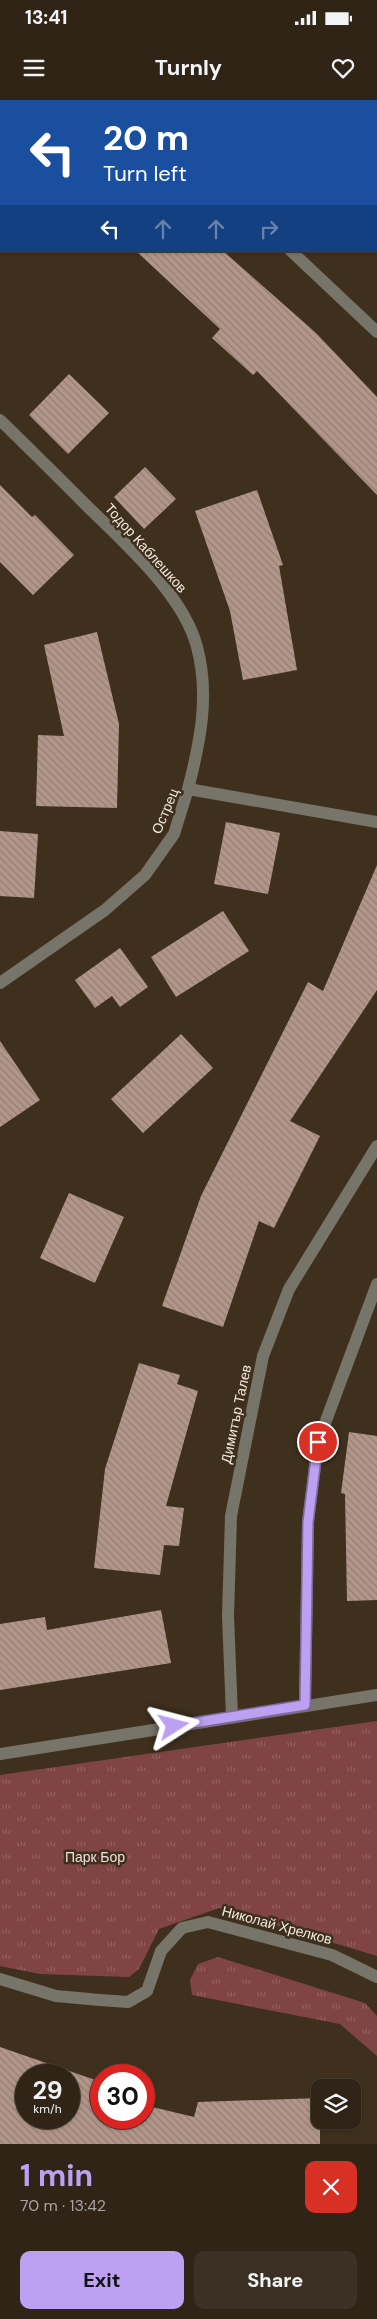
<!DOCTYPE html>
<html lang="en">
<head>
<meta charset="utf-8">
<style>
	body { margin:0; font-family:"DM Sans",sans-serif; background:#3b3023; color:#f1f3f6; height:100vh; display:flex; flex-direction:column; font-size:19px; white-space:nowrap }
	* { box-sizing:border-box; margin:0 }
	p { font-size:16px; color:#a7a4a1 }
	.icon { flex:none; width:28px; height:28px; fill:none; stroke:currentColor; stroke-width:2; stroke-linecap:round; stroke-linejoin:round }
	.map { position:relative; height:2044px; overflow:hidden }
	.drawer { display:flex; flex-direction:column; background:#2f2416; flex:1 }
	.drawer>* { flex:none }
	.top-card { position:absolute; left:0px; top:0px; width:378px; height:152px; box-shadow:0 1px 4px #0004,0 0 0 1px #4a4135; background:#1a4fa0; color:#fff; overflow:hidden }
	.fabs { position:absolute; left:311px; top:1979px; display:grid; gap:10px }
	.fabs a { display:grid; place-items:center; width:50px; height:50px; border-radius:10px; background:#2f2416; box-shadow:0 1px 4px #0004,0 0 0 1px #4a4135; font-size:25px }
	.speed { position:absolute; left:15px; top:1964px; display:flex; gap:10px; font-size:25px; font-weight:700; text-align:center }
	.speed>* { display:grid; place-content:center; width:65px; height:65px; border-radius:50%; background:#2f2416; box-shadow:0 1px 4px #0004,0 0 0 1px #4a4135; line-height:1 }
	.speed small { font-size:12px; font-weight:400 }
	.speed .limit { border:8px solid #d22; background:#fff; color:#111 }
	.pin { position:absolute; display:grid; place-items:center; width:42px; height:42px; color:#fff; margin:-21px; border:2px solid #fff; border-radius:50%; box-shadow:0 1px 5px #0007 }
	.me { position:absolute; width:55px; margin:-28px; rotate:81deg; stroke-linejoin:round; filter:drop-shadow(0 0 4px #0008) }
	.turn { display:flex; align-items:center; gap:18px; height:105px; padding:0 20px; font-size:22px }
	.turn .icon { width:65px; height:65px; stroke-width:2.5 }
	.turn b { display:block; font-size:35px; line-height:42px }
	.lanes { display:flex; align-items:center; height:48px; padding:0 20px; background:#0003; justify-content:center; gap:25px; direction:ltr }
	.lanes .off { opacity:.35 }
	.round { display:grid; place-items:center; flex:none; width:52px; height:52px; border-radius:10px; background:#3b3023 }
	.headline { display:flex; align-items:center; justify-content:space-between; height:85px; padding:0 20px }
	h1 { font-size:30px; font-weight:700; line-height:38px; color:#bca0f2 }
	.cta { display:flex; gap:10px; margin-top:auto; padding:10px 20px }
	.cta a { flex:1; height:58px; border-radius:10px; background:#bca0f2; color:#111; font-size:20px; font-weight:700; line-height:58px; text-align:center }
	.cta a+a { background:#3b3023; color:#f1f3f6 }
	.status { display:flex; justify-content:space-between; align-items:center; height:35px; padding:0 25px; background:#2f2416; direction:ltr }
	.status svg { height:14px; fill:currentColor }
	header { display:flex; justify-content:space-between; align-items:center; height:65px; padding:0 20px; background:#2f2416; font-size:22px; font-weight:700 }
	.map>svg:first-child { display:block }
	.park { fill:url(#park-tufts) }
	.building { fill:url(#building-back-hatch); fill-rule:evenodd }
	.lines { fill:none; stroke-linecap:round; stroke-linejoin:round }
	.minor { stroke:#777469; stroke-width:12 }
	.route-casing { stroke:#7a689d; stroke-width:12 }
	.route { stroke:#bca0f2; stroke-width:9 }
	.labels { text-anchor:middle; stroke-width:5; stroke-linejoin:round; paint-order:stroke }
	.street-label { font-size:14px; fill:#f4eadf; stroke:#3f301e }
	.park-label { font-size:14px; fill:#f4dddd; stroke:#3f301e }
</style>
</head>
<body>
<div class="status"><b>13:41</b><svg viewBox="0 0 49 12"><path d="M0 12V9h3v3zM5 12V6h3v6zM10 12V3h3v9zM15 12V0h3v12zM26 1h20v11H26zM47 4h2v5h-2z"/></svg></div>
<header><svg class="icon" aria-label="menu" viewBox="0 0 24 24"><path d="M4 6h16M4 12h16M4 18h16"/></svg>Turnly<svg class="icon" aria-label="heart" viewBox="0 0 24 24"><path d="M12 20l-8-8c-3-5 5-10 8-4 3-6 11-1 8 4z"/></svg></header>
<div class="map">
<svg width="377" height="2044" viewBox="0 0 377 2044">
	<defs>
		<pattern id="park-tufts" width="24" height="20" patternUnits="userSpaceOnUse" patternTransform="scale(1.25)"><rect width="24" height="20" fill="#814445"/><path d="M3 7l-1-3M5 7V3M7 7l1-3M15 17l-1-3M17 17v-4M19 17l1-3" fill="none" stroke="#935f5f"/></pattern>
		<pattern id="building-back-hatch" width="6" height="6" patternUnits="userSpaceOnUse" patternTransform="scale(1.25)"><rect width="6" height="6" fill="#b2968a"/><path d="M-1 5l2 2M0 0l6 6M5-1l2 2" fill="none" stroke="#927e75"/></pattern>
	</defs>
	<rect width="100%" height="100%" fill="#3f301e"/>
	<path class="park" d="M377,1621v235l-158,-48 -60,21 -20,40 -10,8 -89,-3 -40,-8v-191z
		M218,1857l147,46 12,13v40l-37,-32 -148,-29 -2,-15 8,-16z"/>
	<path class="building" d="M136,151h87l93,82 61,64v98l-120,-124 -4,4 -41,-37 8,-9z
		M69,274l40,39 -41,41 -39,-39z
		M145,367l31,32 -32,30 -30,-32z
		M0,385l32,32 3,-2 39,40 -41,40 -33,-33z
		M257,390l26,75 -4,1 18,104 -54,10 -13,-69 -35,-100z
		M97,532l22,92 -2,84 -81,-2 2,-71 26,1 -20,-91z
		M226,722l54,11 -12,61 -54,-10z
		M0,731l38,3 -4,64 -34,-2z
		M377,765v125l-87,131 30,15 -46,92 -15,-7 -36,106 -61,-21 39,-110 107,-214 15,9z
		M223,811l26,40 -73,46 -25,-40z
		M120,848l28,39 -28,20 -8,-11 -17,12 -20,-28z
		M181,934l32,34 -70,65 -32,-34z
		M0,941l40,59 -40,27z
		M69,1093l55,24 -29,66 -55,-25z
		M139,1263l41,12 -3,9 21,7 -32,115 18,2 -5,38 -15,-1 -4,30 -66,-7 11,-99z
		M349,1332l28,4v164l-30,1 -2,-107 -4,-1z
		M161,1510l10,53 -171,27v-66l45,-7 2,13z
		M0,1947l101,35v36h43v-13l50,12 4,-15 122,-4v46h-320zM26,1975h43v43h-43z"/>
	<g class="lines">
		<path class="minor" d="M127,0l1,1
			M245,0l1,1
			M376,120h1
			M291,151l86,81
			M0,320c30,29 59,58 89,88 37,36 95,88 108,139 13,48 3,96 -9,142
			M0,883l105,-73 40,-35 29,-41 14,-45 189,33
			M305,1605l3,-183 10,-80 59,-158
			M232,1616l-4,-100 3,-100 32,-160 26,-67 88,-143
			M0,1654l377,-59
			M0,1879l56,17 44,4 28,2 19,-11 14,-40 21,-23 26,-6 124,33 45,22"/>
	</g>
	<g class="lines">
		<defs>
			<path id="route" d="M174,1626l131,-21 3,-183 10,-80"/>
		</defs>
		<use href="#route" class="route-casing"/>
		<use href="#route" class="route"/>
	</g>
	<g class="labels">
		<g class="street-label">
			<text transform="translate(146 448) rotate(48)" y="5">Тодор Каблешков</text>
			<text transform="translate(165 711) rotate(-67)" y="5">Острец</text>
			<text transform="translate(236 1314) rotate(-78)" y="5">Димитър Талев</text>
			<text transform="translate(277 1825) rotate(15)" y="5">Николай Хрелков</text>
		</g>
		<g class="park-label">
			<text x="95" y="1762">Парк Бор</text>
		</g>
	</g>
</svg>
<div class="fabs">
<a><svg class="icon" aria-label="layers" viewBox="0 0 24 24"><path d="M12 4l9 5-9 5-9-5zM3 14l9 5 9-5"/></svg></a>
</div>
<div class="speed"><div>29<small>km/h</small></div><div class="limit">30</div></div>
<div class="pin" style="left:318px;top:1342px;background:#d93025"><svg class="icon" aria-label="arrive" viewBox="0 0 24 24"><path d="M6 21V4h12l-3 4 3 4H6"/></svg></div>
<svg class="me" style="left:174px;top:1626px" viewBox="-20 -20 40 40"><path d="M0-17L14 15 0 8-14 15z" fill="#bca0f2" stroke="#fff" stroke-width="4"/></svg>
<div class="top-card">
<div class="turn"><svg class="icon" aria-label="left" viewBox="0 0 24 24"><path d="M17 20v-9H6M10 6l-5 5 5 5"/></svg><div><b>20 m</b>Turn left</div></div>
<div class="lanes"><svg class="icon" aria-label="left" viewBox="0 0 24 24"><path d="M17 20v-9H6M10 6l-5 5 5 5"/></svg><svg class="icon off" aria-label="ahead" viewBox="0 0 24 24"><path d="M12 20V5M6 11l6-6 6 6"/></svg><svg class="icon off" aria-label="ahead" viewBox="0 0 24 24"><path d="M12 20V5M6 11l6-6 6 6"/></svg><svg class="icon off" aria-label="right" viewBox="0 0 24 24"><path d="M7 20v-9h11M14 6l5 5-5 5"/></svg></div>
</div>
</div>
<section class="drawer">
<div class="headline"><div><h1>1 min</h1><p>70 m · 13:42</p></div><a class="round" style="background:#d93025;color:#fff"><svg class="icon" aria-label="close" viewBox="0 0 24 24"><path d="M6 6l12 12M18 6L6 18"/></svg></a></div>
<div class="cta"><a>Exit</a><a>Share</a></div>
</section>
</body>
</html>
